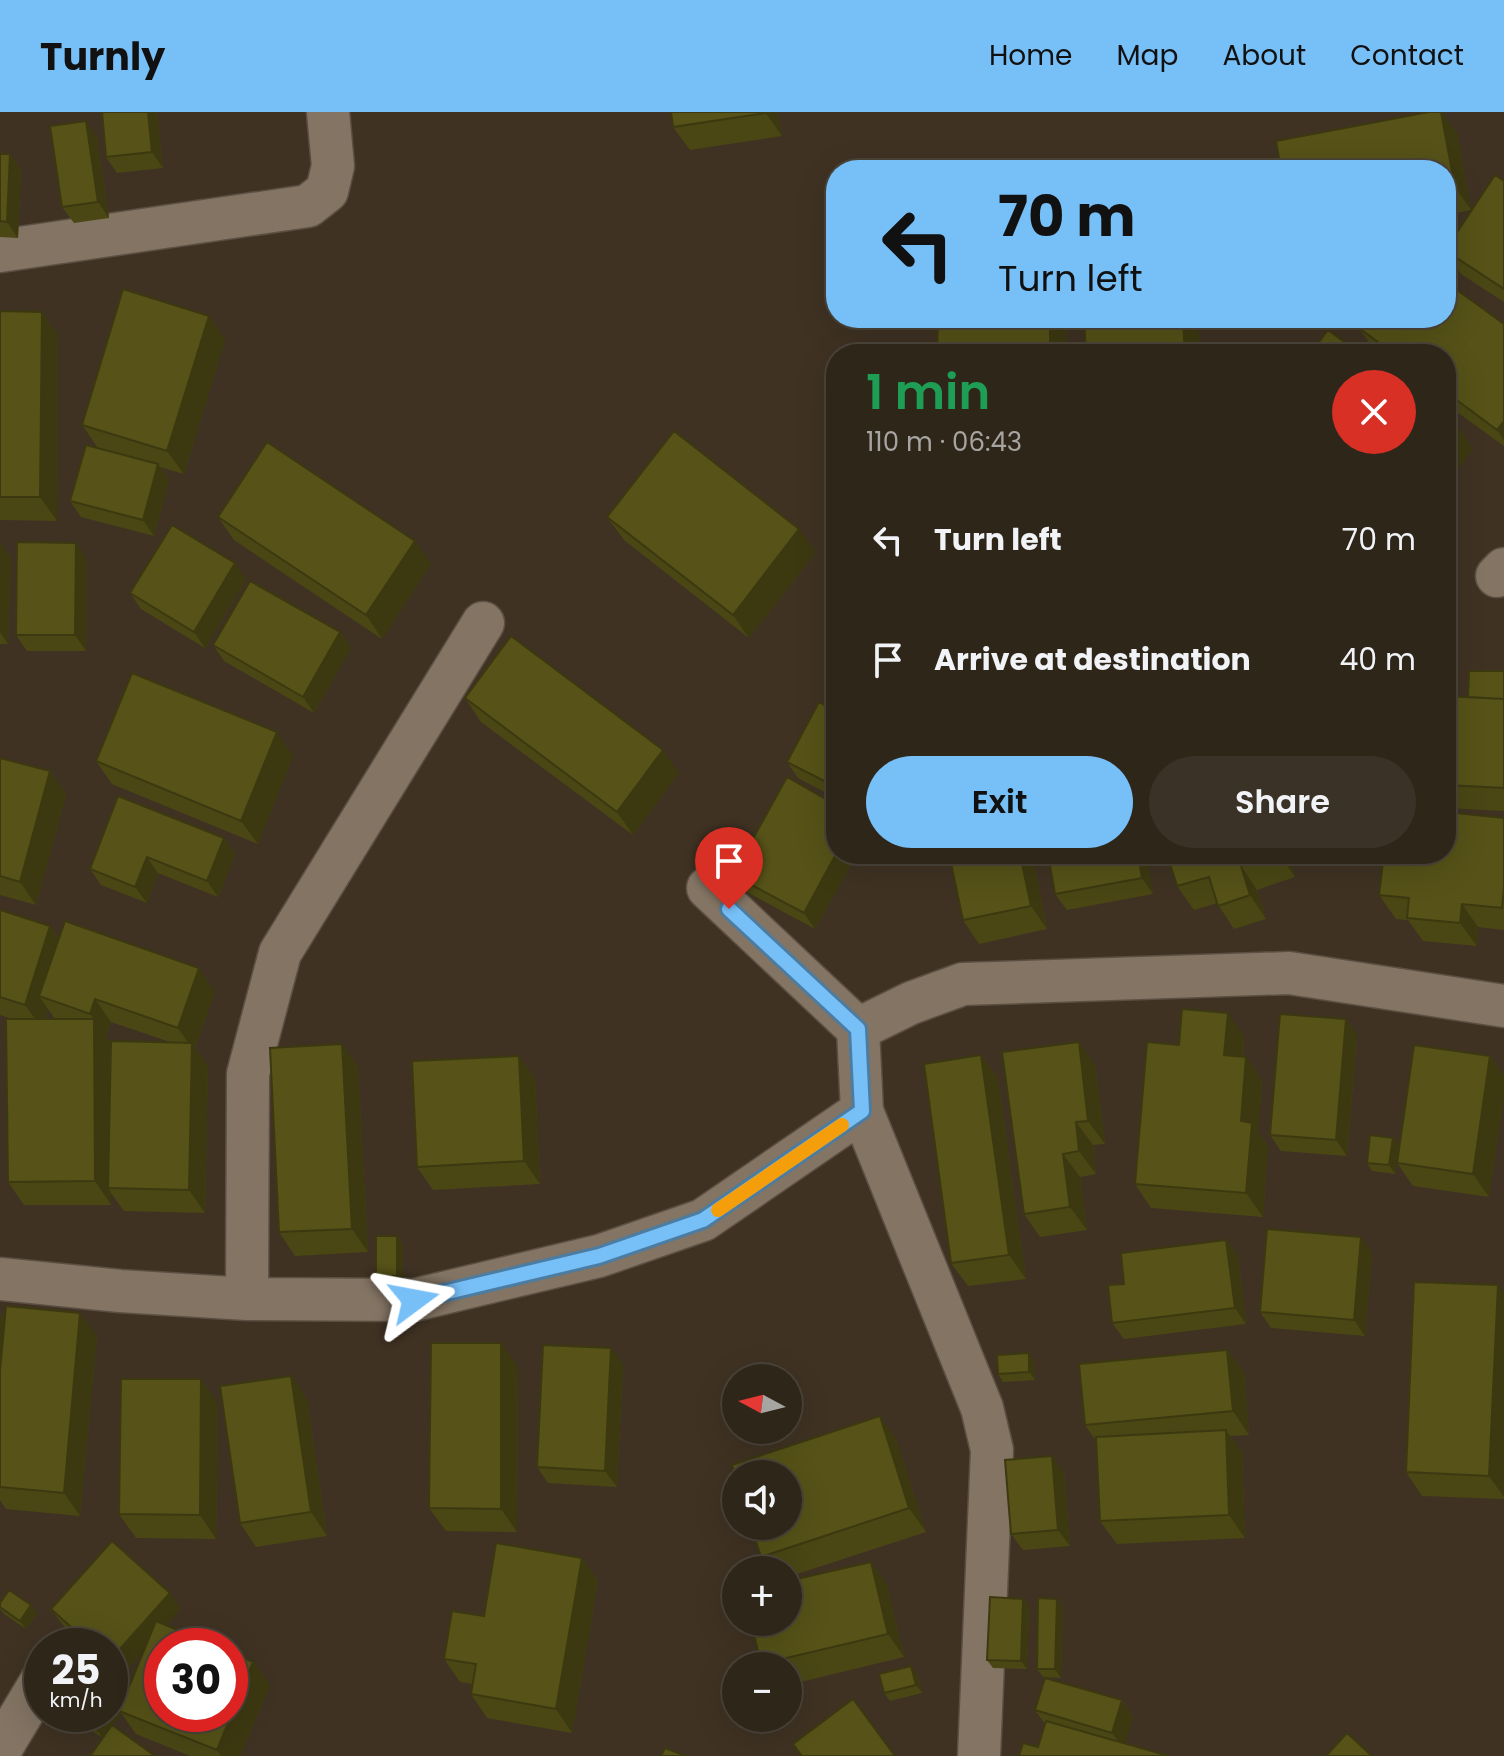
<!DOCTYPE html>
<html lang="en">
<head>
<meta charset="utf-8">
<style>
	body { margin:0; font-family:Poppins,sans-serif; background:#3b3227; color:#f1f3f6; height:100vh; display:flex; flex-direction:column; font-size:30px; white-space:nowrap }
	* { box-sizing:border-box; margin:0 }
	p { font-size:26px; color:#a7a5a2 }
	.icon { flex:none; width:44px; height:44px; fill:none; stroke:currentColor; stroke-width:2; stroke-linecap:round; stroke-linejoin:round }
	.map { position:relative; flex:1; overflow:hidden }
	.panel { position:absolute; left:826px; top:232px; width:630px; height:520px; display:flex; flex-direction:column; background:#2f261a; border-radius:32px; box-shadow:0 8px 32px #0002,0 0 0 2px #4a4339 }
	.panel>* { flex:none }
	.hud { position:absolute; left:826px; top:48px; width:630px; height:168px; border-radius:32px; box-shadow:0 8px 32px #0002,0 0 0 2px #4a4339; background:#77bff7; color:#111; overflow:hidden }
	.needle { width:52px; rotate:277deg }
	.buttons { position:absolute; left:722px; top:1252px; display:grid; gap:16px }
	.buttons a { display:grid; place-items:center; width:80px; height:80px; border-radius:50%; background:#2f261a; box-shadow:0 8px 32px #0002,0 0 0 2px #4a4339; font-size:40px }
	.speed { position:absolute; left:24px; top:1516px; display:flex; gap:16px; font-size:40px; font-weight:700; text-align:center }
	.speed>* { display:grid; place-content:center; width:104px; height:104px; border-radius:50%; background:#2f261a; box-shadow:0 8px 32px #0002,0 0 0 2px #4a4339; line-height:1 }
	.speed small { font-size:20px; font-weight:400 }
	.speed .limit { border:12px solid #d22; background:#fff; color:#111 }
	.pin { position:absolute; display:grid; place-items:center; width:68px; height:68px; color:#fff; margin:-82px -34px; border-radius:50% 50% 50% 0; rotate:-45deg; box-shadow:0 0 8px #0007 }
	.pin .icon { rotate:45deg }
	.me { position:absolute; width:88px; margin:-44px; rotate:77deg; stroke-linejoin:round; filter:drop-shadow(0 0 6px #0008) }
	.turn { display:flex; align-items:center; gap:28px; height:168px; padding:0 40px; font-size:36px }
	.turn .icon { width:104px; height:104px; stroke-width:2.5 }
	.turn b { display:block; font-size:56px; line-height:68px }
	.round { display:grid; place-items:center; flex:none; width:84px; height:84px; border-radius:42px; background:#3b3227 }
	.summary { display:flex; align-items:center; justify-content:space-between; height:136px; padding:0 40px }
	h1 { font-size:48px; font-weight:600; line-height:60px; color:#1e9e55 }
	.cta { display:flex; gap:16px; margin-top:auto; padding:16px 40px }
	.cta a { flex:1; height:92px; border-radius:48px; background:#77bff7; color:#111; font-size:32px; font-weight:600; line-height:92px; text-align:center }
	.cta a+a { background:#3b3227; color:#f1f3f6 }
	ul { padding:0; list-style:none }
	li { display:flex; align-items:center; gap:24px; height:120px; padding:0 40px }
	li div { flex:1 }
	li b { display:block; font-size:30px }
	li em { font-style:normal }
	header { display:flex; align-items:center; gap:48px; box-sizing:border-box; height:112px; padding:0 40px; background:#77bff7; color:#111 }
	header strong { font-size:38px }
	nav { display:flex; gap:44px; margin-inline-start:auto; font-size:28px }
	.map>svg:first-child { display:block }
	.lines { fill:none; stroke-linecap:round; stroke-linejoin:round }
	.minor-casing { stroke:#5a4f42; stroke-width:45 }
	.minor { stroke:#837463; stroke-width:42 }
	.wall { fill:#4a4715; fill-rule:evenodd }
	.shaded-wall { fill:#3c3911 }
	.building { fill:#565218; stroke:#3c3911; stroke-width:2 }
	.route-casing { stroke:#4d7ca1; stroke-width:20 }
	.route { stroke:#77bff7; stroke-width:14 }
	.slow { stroke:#f59e0b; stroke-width:14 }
</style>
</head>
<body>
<header>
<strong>Turnly</strong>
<nav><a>Home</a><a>Map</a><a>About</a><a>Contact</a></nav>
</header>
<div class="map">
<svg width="1504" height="1644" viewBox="0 0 1504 1644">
	<rect width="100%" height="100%" fill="#3f3223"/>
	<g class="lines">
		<defs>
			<path id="minor" d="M0,139l308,-45 19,-15 6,-25 -5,-54
				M1497,464l7,-7
				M708,776l150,141 4,82 120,297 10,42 -13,306
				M858,917l53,-26 52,-19 326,-11 215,33
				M0,1167l120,12 127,8 167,1 185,-44 104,-36 159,-109
				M247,1187l1,-225 32,-121 203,-330
				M0,1638l42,-70"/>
		</defs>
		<use href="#minor" class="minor-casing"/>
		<use href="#minor" class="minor"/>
	</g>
	<path class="wall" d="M102,0h55l6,56 -46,5 -11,-16z
		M671,0h107l4,24 -92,14 -17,-23z
		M1457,21l14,77 -25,5v-45z
		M97,25l12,81 -35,5 -12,-16z
		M0,42h10l11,16 -3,68 -18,-1z
		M1504,69v121l-43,-28 -15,-22v-3z
		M0,199l58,24 -1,186 -57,-1z
		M209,204l16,24 -41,134 -24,-7 9,13 -15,56 -73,-19 -11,-16 28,-53 -16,-23z
		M1504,212v122l-58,-42v-50h-67l-3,-2 -17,-24z
		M218,405l213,47 -49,75 -148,-99z
		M607,405l209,35 -67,86 -125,-98z
		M0,431l11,16 -3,85h-8z
		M87,447l-1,92h-59l-11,-16z
		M246,467l-41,69 -64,-39 -11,-16z
		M340,520l11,16 -37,65 -90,-52 -11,-16z
		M1504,559v140l-58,-3v-112l22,1z
		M465,586l214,75 -46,62 -152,-113z
		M836,600v86l-38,-20 -11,-16z
		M293,644l-35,88 -146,-60 -16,-23z
		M0,646l50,13 16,24 -30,110 -36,-10z
		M1504,706v112l-26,-3 -1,19 -54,-5 -15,-21 -12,-1 -17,-24z
		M224,726l11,16 -17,43 -60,-24 -11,30 -46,-18 -11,-16z
		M836,742h21l-42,75 -70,-38 -12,-16z
		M1032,742l15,75 -68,15 -16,-24z
		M1048,742h98l7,40 -86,16 -12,-16z
		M1167,742h121l7,23 -38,13 9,29 -32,10 -17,-26 -23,7 -17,-24z
		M0,798l50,16 9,13 156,52 -20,57 13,18 -3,147 -81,-2 -13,-18v12h-87l-16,-23 5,-163 -13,-4zM48,897l7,10h-10zM111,910l59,20h-60l-4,-5z
		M1357,923l-10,121 -66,-5 -11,-16z
		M1244,924l-1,21h3l16,24 -4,51 10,14 -5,71 -112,-9 -16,-24 44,-139z
		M342,932l16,23 10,185 -73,4 -16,-24z
		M981,943l17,23 28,201 -58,7 -17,-23z
		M519,944l16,23 5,105 -107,6 -16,-23z
		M1490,944l14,20v18l-15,103 -76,-11 -16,-23z
		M1095,953l10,79 -12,1 3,29 -16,3 7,53 -47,7 -16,-23z
		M1393,1026l6,8 -4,28 -23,-3 -5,-8z
		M397,1124l6,8v40h-21l-6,-8z
		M1226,1128l12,16 8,68 -122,15 -12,-16 12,-39z
		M1372,1141l-7,83 -94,-8 -11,-16z
		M1504,1182v205l-82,-3 -16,-24z
		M0,1201l5,6 92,17 -17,180 -74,-7 -6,-9z
		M1227,1238l17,23 5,62 -19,1 12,17 3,85 -128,6 -17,-23 -3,-79 -12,-17z
		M1034,1250l1,18 -32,2 -5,-8z
		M623,1252l-6,123 -69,-4 -11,-16z
		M518,1255l-1,165 -71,-1 -17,-23z
		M291,1264l16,23 20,137 -71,11 -16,-24z
		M218,1291l-2,136 -80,-1 -17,-24z
		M896,1327l30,93 -138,45v-7h-18l-9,-13z
		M1064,1360l6,74 -47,4 -12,-16z
		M582,1446l16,23 -26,152 -85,-15 -16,-24 2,-10 -13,-2 -16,-23 40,-43z
		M871,1450l16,23 17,72 -116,28v-19h-26l-1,-2z
		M1023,1487l6,8 -2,62 -34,-1 -6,-8z
		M1057,1487l6,8 -2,71 -18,-1 -6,-8z
		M0,1491l37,10 -11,16 -22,-15 -4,-5z
		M51,1497h130l-15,16 87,37 17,23 -30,71h-50l-54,-22 -15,-21 -18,25 -36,-24h43l11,-17 2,4 21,-51 -24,27 -10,-9v-22h-24l-23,-21z
		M917,1562l5,19 -32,8 -6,-8z
		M1122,1588l11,17 -8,27 -87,3 7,-23 -10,-14z"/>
	<path class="shaded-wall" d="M148,0h9l6,56 -11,-16z
		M765,0h13l4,24z
		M1441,0l16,21 14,77 -16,-23z
		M86,9l11,16 12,81 -11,-16z
		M10,42l11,16 -3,68 -11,-16z
		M1264,47l8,11h-7z
		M42,200l16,23 -1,186 -17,-24z
		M209,204l16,24 -41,134 -17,-23z
		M1050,206h17l-1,36h-16z
		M1183,206h15l2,36h-15z
		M1504,309v19l-7,-10z
		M1457,314l16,23 -27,37v-46z
		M158,352l11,16 -15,56 -11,-16z
		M799,417l17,23 -67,86 -16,-23z
		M415,429l16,23 -49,75 -16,-24z
		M0,431l11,16 -3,85 -8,-12z
		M76,431l11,16 -1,92 -11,-16z
		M235,451l11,16 -41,69 -11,-16z
		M340,520l11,16 -37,65 -11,-16z
		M277,620l16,24 -35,88 -17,-23z
		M663,638l16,23 -46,62 -16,-23z
		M50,659l16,24 -30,110 -16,-23z
		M224,726l11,16 -17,43 -11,-16z
		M836,742h21l-42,75 -11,-16z
		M1020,742h12l15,75 -16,-23z
		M1138,742h8l7,40 -11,-16z
		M1279,742h9l7,23z
		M147,745l11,16 -11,30 -12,-16z
		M1241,754l16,24 9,29 -16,-24z
		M1462,792l16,23 -1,19 -17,-23z
		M50,814l16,24 -27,46 9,13 -6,19 -17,-23z
		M199,856l16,23 -20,57 13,18 -3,147 -16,-23 2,-143 -13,-19z
		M95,887l16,23 -5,15 4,5 -2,146 3,5v12l-16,-24 -1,-162 -4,-5z
		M1228,901l16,23 -3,43 -17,-24z
		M1346,907l11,16 -10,121 -11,-16z
		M1079,930l16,23 10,79 -17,-23z
		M342,932l16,23 10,185 -16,-23z
		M981,943l17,23 28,201 -17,-24z
		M519,944l16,23 5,105 -16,-23z
		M1490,944l14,20v18l-15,103 -16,-23z
		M1246,945l16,24 -4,51 10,14 -5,71 -17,-24 -5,-72z
		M1076,1010l17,23 3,29 -17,-23z
		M1393,1026l6,8 -4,28 -6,-9z
		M1063,1042l17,23 7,53 -17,-23z
		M397,1124l6,8v40l-6,-8z
		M1361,1125l11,16 -7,83 -11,-16z
		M1226,1128l12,16 8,68 -11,-16z
		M1498,1173l6,9v203l-15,-21z
		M0,1201l7,10 -7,99z
		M80,1201l17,23 -17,180 -16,-23z
		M501,1231l17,24 -1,165 -16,-23z
		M611,1236l12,16 -6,123 -12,-16z
		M1227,1238l17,23 5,62 -16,-24z
		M1029,1241l5,9 1,18 -6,-8z
		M291,1264l16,23 20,137 -16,-24z
		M201,1267l17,24 -2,136 -16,-24z
		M880,1304l16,23 30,93 -17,-24z
		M1226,1318l16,23 3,85 -16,-23z
		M1052,1344l12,16 6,74 -12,-16z
		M582,1446l16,23 -26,152 -16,-24z
		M871,1450l16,23 17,72 -16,-23z
		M170,1481l11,16 -61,68 -10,-14v-3z
		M1023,1487l6,8 -2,62 -6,-8z
		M1057,1487l6,8 -2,71 -6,-9z
		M31,1493l6,8 -11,16 -6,-8z
		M253,1550l17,23 -30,71h-19l-4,-6z
		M911,1554l6,8 5,19 -6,-8z
		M121,1585l5,8 -7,6 2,2 -18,26 -5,-8z
		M1122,1588l11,17 -9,32 -12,-16z"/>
	<path class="building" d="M102,0h46l4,40 -46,5z
		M671,0h94v1l-92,14z
		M1429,0h12l14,75 -9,2v-19h-165l-5,-29z
		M86,9l12,81 -36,5 -12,-81z
		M0,42h10l-3,68 -7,-1z
		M1264,47l1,11h-51l-1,-6z
		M1495,63l9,6v108l-58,-38v-2z
		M1446,170l58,42v97l-7,9 -51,-38v-38h-52l-35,-26 8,-10h79z
		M123,177l86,27 -42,135 -85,-26z
		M0,199l42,1 -2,185h-40z
		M938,206h112v36h-113z
		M1084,206h99l2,36h-99z
		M1328,218l33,24h-51z
		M1446,306l11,8 -11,14z
		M674,319l125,98 -66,86 -126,-98z
		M267,330l148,99 -49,74 -148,-98z
		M86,333l72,19 -15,56 -73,-19z
		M172,413l63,38 -41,69 -64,-39z
		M17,430l59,1 -1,92h-59z
		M250,469l90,51 -37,65 -90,-52z
		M511,524l152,114 -46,62 -152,-114z
		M1469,559h35v28l-36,-2z
		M132,561l145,59 -36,89 -145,-60z
		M1446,584l58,3v89l-58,-3z
		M819,590l17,10v75l-49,-25z
		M0,646l50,13 -30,111 -20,-6z
		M787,665l49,28v49l-32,59 -71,-38z
		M118,684l106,42 -17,43 -60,-24 -12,30 -45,-18z
		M1446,700l58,6v70l-2,20 -40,-4 -2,19 -53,-5 2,-20 -30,-3 5,-41h62z
		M949,742h71l11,52 -68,14z
		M1048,742h90l4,24 -87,16z
		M1167,742h112l-38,12 9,29 -32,11 -9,-29 -32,9z
		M0,798l50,16 -25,79 -25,-8z
		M65,809l134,47 -21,60 -83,-29 -5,15 -51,-18z
		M1182,897l46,4 -4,42 22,2 -5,64 11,2 -6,70 -111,-9 12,-142 32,3z
		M1280,902l66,5 -10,121 -66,-5z
		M6,907h88l1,162 -87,1z
		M111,929l81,2 -3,147 -81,-2z
		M1079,930l9,79 -12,1 3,29 -16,3 7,53 -46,7 -22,-162z
		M342,932l10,185 -73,3 -9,-184z
		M1414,933l76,11 -17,118 -76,-11z
		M981,943l28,200 -58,8 -27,-199z
		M519,944l5,105 -107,6 -5,-106z
		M1370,1023l23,3 -4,27 -22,-2z
		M1267,1117l94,8 -7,83 -94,-8z
		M376,1124h21v40h-21z
		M1226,1128l9,68 -123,15 -4,-38 16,-1 -3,-31z
		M1414,1170l84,3 -9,191 -83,-4z
		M6,1194l74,7 -16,180 -64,-6v-116z
		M431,1231h70v166l-72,-1z
		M543,1233l68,3 -6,123 -68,-4z
		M1227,1238l6,61 -148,14 -6,-61z
		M1029,1241v19l-31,2 -1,-19z
		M291,1264l20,136 -71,11 -20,-137z
		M121,1267h80l-1,136 -81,-1z
		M880,1304l29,92 -148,49 -10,-31h37v-52h-52v4l-4,-13z
		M1226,1318l3,85 -129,6 -4,-84z
		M1052,1344l6,74 -47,4 -6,-74z
		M112,1429l58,52 -60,67v-14h-18l-41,-37z
		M496,1431l86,15 -26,151 -85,-15 5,-30 -32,-5 8,-48 32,5z
		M871,1450l17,72 -127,30 -10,-42h37v-41z
		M9,1478l22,15 -11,16 -20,-14v-4z
		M990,1485l33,2 -2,62 -34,-1z
		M1038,1486l19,1 -2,70h-18z
		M156,1509l60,25h-54v68h68v-62l23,10 -36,88 -98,-39z
		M911,1554l5,19 -32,8 -5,-19z
		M1045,1566l77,22 -10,33 -77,-23z
		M110,1577l11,8 -11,16z
		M853,1587l42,57h-93l-9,-12z
		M73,1602h36l-11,17z
		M1046,1609l123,35h-150l4,-13 15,4z
		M112,1613l43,31h-65z
		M1347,1621l25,23h-46z
		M665,1636l21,8h-25z"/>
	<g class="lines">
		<defs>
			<path id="route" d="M414,1188l185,-44 104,-36 159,-109 -4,-82 -129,-120"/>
		</defs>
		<use href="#route" class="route-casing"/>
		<use href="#route" class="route"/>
		<path class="slow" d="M718,1098l124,-85"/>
	</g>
</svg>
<div class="buttons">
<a><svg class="needle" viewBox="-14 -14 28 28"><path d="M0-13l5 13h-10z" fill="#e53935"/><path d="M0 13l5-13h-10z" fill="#a7a5a2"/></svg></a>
<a><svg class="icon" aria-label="sound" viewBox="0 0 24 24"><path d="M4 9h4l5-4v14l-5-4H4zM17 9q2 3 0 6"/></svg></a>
<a>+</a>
<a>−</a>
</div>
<div class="speed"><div>25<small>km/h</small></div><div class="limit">30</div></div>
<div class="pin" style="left:729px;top:797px;background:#d93025"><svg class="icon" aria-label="arrive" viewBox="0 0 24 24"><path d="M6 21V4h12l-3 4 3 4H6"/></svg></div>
<svg class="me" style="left:414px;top:1188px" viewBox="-20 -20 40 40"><path d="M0-17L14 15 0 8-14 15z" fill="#77bff7" stroke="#fff" stroke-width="4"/></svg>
<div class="hud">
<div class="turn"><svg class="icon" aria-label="left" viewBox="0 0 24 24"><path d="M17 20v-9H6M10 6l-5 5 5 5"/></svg><div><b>70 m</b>Turn left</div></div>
</div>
<section class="panel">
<div class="summary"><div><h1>1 min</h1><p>110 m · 06:43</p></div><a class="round" style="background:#d93025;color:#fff"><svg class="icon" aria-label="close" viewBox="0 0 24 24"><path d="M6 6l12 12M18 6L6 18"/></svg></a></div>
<ul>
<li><svg class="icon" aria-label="left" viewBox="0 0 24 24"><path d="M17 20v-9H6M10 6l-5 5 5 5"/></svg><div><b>Turn left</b></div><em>70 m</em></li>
<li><svg class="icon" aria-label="arrive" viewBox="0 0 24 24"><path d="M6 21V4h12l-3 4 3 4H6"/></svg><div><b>Arrive at destination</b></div><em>40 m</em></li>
</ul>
<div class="cta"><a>Exit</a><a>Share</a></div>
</section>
</div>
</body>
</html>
